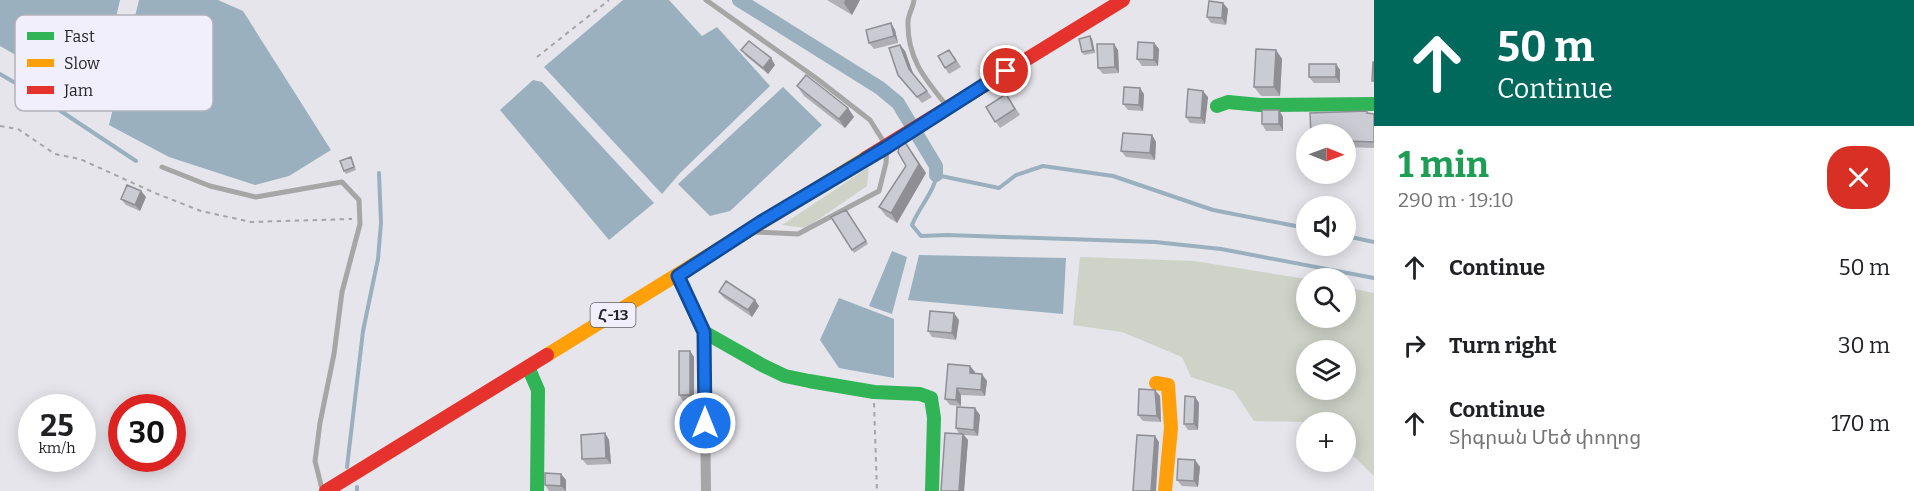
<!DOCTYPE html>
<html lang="en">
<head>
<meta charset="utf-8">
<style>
	body { margin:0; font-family:Bitter,"Noto Sans Armenian",serif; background:#f2f2f2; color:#202124; height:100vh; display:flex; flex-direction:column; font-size:22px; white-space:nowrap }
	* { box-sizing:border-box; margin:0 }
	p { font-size:20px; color:#757577 }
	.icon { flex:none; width:33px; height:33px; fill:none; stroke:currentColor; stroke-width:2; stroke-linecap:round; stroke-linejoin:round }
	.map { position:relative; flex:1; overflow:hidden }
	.drawer { display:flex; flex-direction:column; background:#fff; width:540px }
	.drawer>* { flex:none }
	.hud { background:#00695c; color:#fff; overflow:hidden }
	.needle { width:39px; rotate:91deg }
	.fabs { position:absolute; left:1296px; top:124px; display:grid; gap:12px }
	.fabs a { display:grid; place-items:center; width:60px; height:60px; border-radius:50%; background:#fff; box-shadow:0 3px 15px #0003; font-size:30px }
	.speed { position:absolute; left:18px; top:394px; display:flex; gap:12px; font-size:30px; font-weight:700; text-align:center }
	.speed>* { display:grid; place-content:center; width:78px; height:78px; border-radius:50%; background:#fff; box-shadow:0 3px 15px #0003; line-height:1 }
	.speed small { font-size:15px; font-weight:400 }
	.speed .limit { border:9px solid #d22; background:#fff; color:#111 }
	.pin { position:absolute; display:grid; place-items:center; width:51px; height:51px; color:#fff; margin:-26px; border:3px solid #fff; border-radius:50%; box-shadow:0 2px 6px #0007 }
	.me { position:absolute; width:66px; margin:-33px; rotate:0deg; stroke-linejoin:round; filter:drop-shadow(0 0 4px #0008) }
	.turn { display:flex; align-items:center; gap:21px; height:126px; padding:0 24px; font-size:27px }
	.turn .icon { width:78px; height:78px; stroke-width:2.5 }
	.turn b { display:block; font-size:42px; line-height:51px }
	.round { display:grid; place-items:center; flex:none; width:63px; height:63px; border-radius:24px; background:#f2f2f2 }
	.overview { display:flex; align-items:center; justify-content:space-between; height:102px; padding:0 24px }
	h1 { font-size:36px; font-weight:700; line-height:45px; color:#1e9e55 }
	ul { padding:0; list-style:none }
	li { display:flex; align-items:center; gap:18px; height:78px; padding:0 24px }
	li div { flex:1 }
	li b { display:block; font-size:22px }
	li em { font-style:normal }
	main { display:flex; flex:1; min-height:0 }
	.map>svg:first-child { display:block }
	.green { fill:#ced2c7; fill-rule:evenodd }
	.water { fill:#9ab0be }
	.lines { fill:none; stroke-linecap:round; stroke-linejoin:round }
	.stream { stroke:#9ab0be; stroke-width:4 }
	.canal { stroke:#9ab0be; stroke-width:14 }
	.path { stroke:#a5a5a7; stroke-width:2; stroke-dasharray:4.5 4.5; stroke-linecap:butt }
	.lane { stroke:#a6a6a7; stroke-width:5 }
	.street { stroke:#a6a6a7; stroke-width:10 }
	.fast { stroke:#30b455; stroke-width:14 }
	.slow { stroke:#ff9f0a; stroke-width:14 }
	.jam { stroke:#e5322d; stroke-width:14 }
	.wall { fill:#afafb5 }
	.shaded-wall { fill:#8e8e94 }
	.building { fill:#cbcbd3; stroke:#8e8e94; stroke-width:1.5 }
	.route-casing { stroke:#114b97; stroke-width:15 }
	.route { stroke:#1a73e8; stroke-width:10 }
	.labels { text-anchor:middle; stroke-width:5; stroke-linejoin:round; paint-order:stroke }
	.shield { fill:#f0effb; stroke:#626268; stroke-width:1.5 }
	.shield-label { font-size:15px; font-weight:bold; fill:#252529 }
	.key { fill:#f0effb; stroke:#b3b2bc; stroke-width:1.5 }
	.key-label { font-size:16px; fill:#252529 }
</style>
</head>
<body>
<main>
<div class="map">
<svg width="1374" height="491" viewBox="0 0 1374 491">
	<rect width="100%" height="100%" fill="#e5e5eb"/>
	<path class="green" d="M869,167l-2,19 -61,42 -24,-3z
		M1080,257l114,4 112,18v39h40v-31l28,6v183l-28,-27v-26l-92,-2 -20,-30 -43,-14 -9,-20 -60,-25 -49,-7zM1306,351h40v39h-40z"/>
	<path class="water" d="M0,0h120l-16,70 -7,24 -11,1 -86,-49z
		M139,0h79l25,11 88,139 -42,26 -34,9 -86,-28 -60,-32z
		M623,0h46l33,36 15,-9 53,59 -90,87 -18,21 -118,-127z
		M533,80l9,2 112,121 -45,37 -109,-130z
		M783,87l39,38 -92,86 -20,5 -32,-32z
		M892,251l15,6 -15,57 -23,-8z
		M919,255l147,3 -3,56 -155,-14z
		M839,298l55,21v59l-55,-10 -19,-28z"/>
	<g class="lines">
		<path class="stream" d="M0,74l41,24 95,63
			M1306,228l-93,-18 -100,-34 -70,-10 -27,9 -17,13 -63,-13c0,14 -18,34 -24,50l9,11 26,-1 208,7 66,7 153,29
			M1346,236l28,6
			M347,467l16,-136 15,-72 3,-36 -2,-50
			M357,491v-4"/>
		<path class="canal" d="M739,0l141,88 18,15 38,63v9"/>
		<path class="path" d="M537,57l72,-57
			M0,126l18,3 37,25 25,5 75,34 46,18 50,11 101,-3
			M874,403l3,88"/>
		<path class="lane" d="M706,0l110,78 54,42 17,27 -1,16 -7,28 -81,43 -42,-2
			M914,0c-1,8 -6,15 -6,22 -1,37 18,58 39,84
			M162,167l48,19 46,11 86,-15 17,18 1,24 -18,68 -8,62 -14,69 -5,38 7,28"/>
		<path class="street" d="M704,332l2,159"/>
		<path class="fast" d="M1217,106l11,-4 32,3 114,-1
			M678,276l26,56 58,33 23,11 24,5 65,11 46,2 11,4 3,20 -2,73
			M528,367l10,23 -1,101"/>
		<path class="slow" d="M547,355l319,-197
			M1156,383l12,2 3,43 -6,63"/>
		<path class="jam" d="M866,158l257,-158
			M326,491l221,-136"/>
	</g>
	<path class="wall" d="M827,0h33l-8,15z
		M1223,3l5,6 -2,16 -15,-2 -4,-6z
		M891,23l4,7 3,13 -24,6 -5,-6z
		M1090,36l2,3 3,14 -11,2 -2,-3z
		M1154,43l5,6 -1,17h-16l-5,-7z
		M900,45l5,6 8,23 19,23 -10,6 -24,-28z
		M741,50l30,8 4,7 -7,9 -22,-18z
		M1118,50l1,23 -16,1 -5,-6z
		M1276,50l6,9 -2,37h-19l-7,-9z
		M954,56l7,11 -12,7 -4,-6z
		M1336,64l4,6v13h-26l-5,-6z
		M797,86l51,22 6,9 -9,11 -41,-32z
		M1144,94l-1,17 -15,-1 -5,-6z
		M1208,97l-3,27 -15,-1 -4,-6z
		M1011,101l9,14 -20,13 -14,-21z
		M1279,110l4,7v14h-17l-4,-7z
		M1369,113l5,1v34l-28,-1v-12z
		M1152,135l4,7 -1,18 -29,-3 -5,-6z
		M901,136l25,37 -29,50 -11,-7 -7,-9 27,-41z
		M353,161l3,9 -10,4 -2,-3z
		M141,191l5,6 -6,14 -14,-6 -5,-6z
		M846,210l22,34 -14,9 -23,-36z
		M719,292l40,14 -7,11 -28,-19z
		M959,320l-3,20 -24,-3 -4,-6z
		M690,351l4,6v44h-11l-4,-6z
		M970,366l5,6v2l12,7 -2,15 -24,-1v11l-11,-1 -5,-6z
		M1160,396l1,26 -18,-1 -5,-6z
		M1195,397l4,6 -1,27h-10l-4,-6z
		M980,415l-2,21 -14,-1 4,5 -4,51h-23l18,-57 -3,-6z
		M605,433l4,7 2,24 -24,1 -5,-6z
		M1195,460l5,7 -2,20 -16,-1 -5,-6z
		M561,474l5,6v11h-17l-4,-6z"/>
	<path class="shaded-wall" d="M845,0h15l-8,15 -8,-12z
		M1223,3l5,6 -2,16 -4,-7z
		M891,23l4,7 3,13 -4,-7z
		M1090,36l2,3 3,14 -2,-3z
		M1154,43l5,6 -1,17 -4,-6z
		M1114,44l4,6 1,23 -4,-6z
		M900,45l5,6 9,25 -5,-7z
		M1276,50l6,9 -2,37 -6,-9z
		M771,58l4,7 -7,9 -5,-6z
		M1336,64l4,6v13l-4,-6z
		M1140,88l4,6 -1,17 -4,-6z
		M1203,91l5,6 -3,27 -4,-6z
		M848,108l6,9 -9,11 -6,-9z
		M1279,110l4,7v14l-4,-7z
		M1152,135l4,7 -1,18 -5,-7z
		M901,136l25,37 -29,50 -6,-10 28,-49z
		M141,191l5,6 -6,14 -5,-6z
		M755,300l4,6 -7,11 -4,-7z
		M954,313l5,7 -3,20 -4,-7z
		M690,351l4,6v44l-4,-6z
		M970,366l5,6 -1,8 -4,-7z
		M982,374l5,7 -2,15 -4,-6z
		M957,388l4,7v11l-5,-6z
		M1155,390l5,6 1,26 -4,-6z
		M1195,397l4,6 -1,27 -4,-6z
		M975,408l5,7 -2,21 -4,-6z
		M605,433l4,7 2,24 -5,-6z
		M963,434l5,6 -4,51h-5z
		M1155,436l4,6 -3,49h-5z
		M1195,460l5,7 -2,20 -4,-6z
		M561,474l5,6v11l-5,-5z"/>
	<path class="building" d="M1209,1l14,2 -1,15 -15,-1z
		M891,23l3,13 -25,7 -3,-13z
		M1090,36l3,14 -11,2 -3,-13z
		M749,41l22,17 -8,10 -22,-18z
		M1138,42l16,1v17l-17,-1z
		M1097,44h17l1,23 -17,1z
		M900,45l9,24 18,22 -10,6 -19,-22 -9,-27z
		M1256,49l20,1 -2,37h-20z
		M949,50l7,11 -11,7 -7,-12z
		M1373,62h1v19h-2z
		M1309,64h27v13h-27z
		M806,75l42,33 -9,11 -42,-33z
		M1124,87l16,1 -1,17 -16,-1z
		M1188,89l15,2 -2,27 -15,-1z
		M1006,94l9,15 -20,13 -9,-15z
		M1262,110h17v14h-17z
		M1367,111v2l7,1v28l-28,-1v-6h-35l-1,-22z
		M1123,133l29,2 -2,18 -29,-2z
		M901,136l18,28 -28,49 -12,-6 27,-41 -8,-14z
		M351,157l3,10 -10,4 -4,-10z
		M127,185l14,6 -6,14 -14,-6z
		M846,210l20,31 -14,9 -21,-33z
		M726,281l29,19 -7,10 -29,-18z
		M930,311l24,2 -2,20 -24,-2z
		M679,351h11v44h-11z
		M948,364l22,2v7l12,1 -1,16 -24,-2 -1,12 -11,-1z
		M1139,389l16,1 2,26 -19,-1z
		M1185,396l10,1 -1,27h-10z
		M957,407l18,1 -1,22 -18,-2z
		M605,433l1,25 -24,1 -1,-24z
		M945,433l18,1 -4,57h-18z
		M1137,435l18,1 -4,55h-18z
		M1178,459l17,1 -1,21 -17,-1z
		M545,473l16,1v12l-16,-1z"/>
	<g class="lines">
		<defs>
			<path id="route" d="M705,423l-1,-91 -26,-56 83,-54 126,-75 119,-76"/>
		</defs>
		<use href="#route" class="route-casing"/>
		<use href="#route" class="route"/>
	</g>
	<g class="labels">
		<rect class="shield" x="590.5" y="303" width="45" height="24" rx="4.5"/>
		<g class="shield-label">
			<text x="613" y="320">Հ-13</text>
		</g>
	</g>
	<rect x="15" y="15" width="198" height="96" rx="9" class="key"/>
	<rect x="27" y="32" width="27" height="8" fill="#30b455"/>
	<rect x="27" y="59" width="27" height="8" fill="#ff9f0a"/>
	<rect x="27" y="86" width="27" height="8" fill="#e5322d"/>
	<g class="key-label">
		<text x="64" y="42">Fast</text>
		<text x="64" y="69">Slow</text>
		<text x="64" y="96">Jam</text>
	</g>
</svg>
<div class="fabs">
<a><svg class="needle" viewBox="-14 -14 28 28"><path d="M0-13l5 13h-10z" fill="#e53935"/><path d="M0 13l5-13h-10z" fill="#757577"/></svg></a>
<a><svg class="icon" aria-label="sound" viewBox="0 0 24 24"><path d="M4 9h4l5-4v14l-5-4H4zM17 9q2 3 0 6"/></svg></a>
<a><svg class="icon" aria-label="search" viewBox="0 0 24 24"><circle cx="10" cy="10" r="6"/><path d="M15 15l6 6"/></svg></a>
<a><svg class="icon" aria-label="layers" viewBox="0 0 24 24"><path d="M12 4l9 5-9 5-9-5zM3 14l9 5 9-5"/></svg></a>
<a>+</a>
</div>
<div class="speed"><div>25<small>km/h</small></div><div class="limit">30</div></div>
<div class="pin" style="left:1006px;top:71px;background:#d93025"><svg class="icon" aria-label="arrive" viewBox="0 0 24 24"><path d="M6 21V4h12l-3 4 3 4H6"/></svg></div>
<svg class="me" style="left:705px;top:423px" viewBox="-20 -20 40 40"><circle r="17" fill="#1a73e8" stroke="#fff" stroke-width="3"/><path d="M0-11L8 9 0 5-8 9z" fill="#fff"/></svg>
</div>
<section class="drawer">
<div class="hud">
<div class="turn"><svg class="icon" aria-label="ahead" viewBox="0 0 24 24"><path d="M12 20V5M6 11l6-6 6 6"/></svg><div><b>50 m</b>Continue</div></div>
</div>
<div class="overview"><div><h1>1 min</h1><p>290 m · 19:10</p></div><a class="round" style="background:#d93025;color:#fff"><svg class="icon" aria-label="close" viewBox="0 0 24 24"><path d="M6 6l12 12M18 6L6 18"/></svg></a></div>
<ul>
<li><svg class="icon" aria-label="ahead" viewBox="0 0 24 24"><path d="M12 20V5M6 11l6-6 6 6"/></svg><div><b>Continue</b></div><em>50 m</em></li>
<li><svg class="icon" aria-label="right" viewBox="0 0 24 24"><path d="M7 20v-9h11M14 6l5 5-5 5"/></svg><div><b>Turn right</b></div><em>30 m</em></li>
<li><svg class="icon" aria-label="ahead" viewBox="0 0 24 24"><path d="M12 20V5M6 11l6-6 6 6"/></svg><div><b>Continue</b><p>Տիգրան Մեծ փողոց</p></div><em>170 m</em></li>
</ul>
</section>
</main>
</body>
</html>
